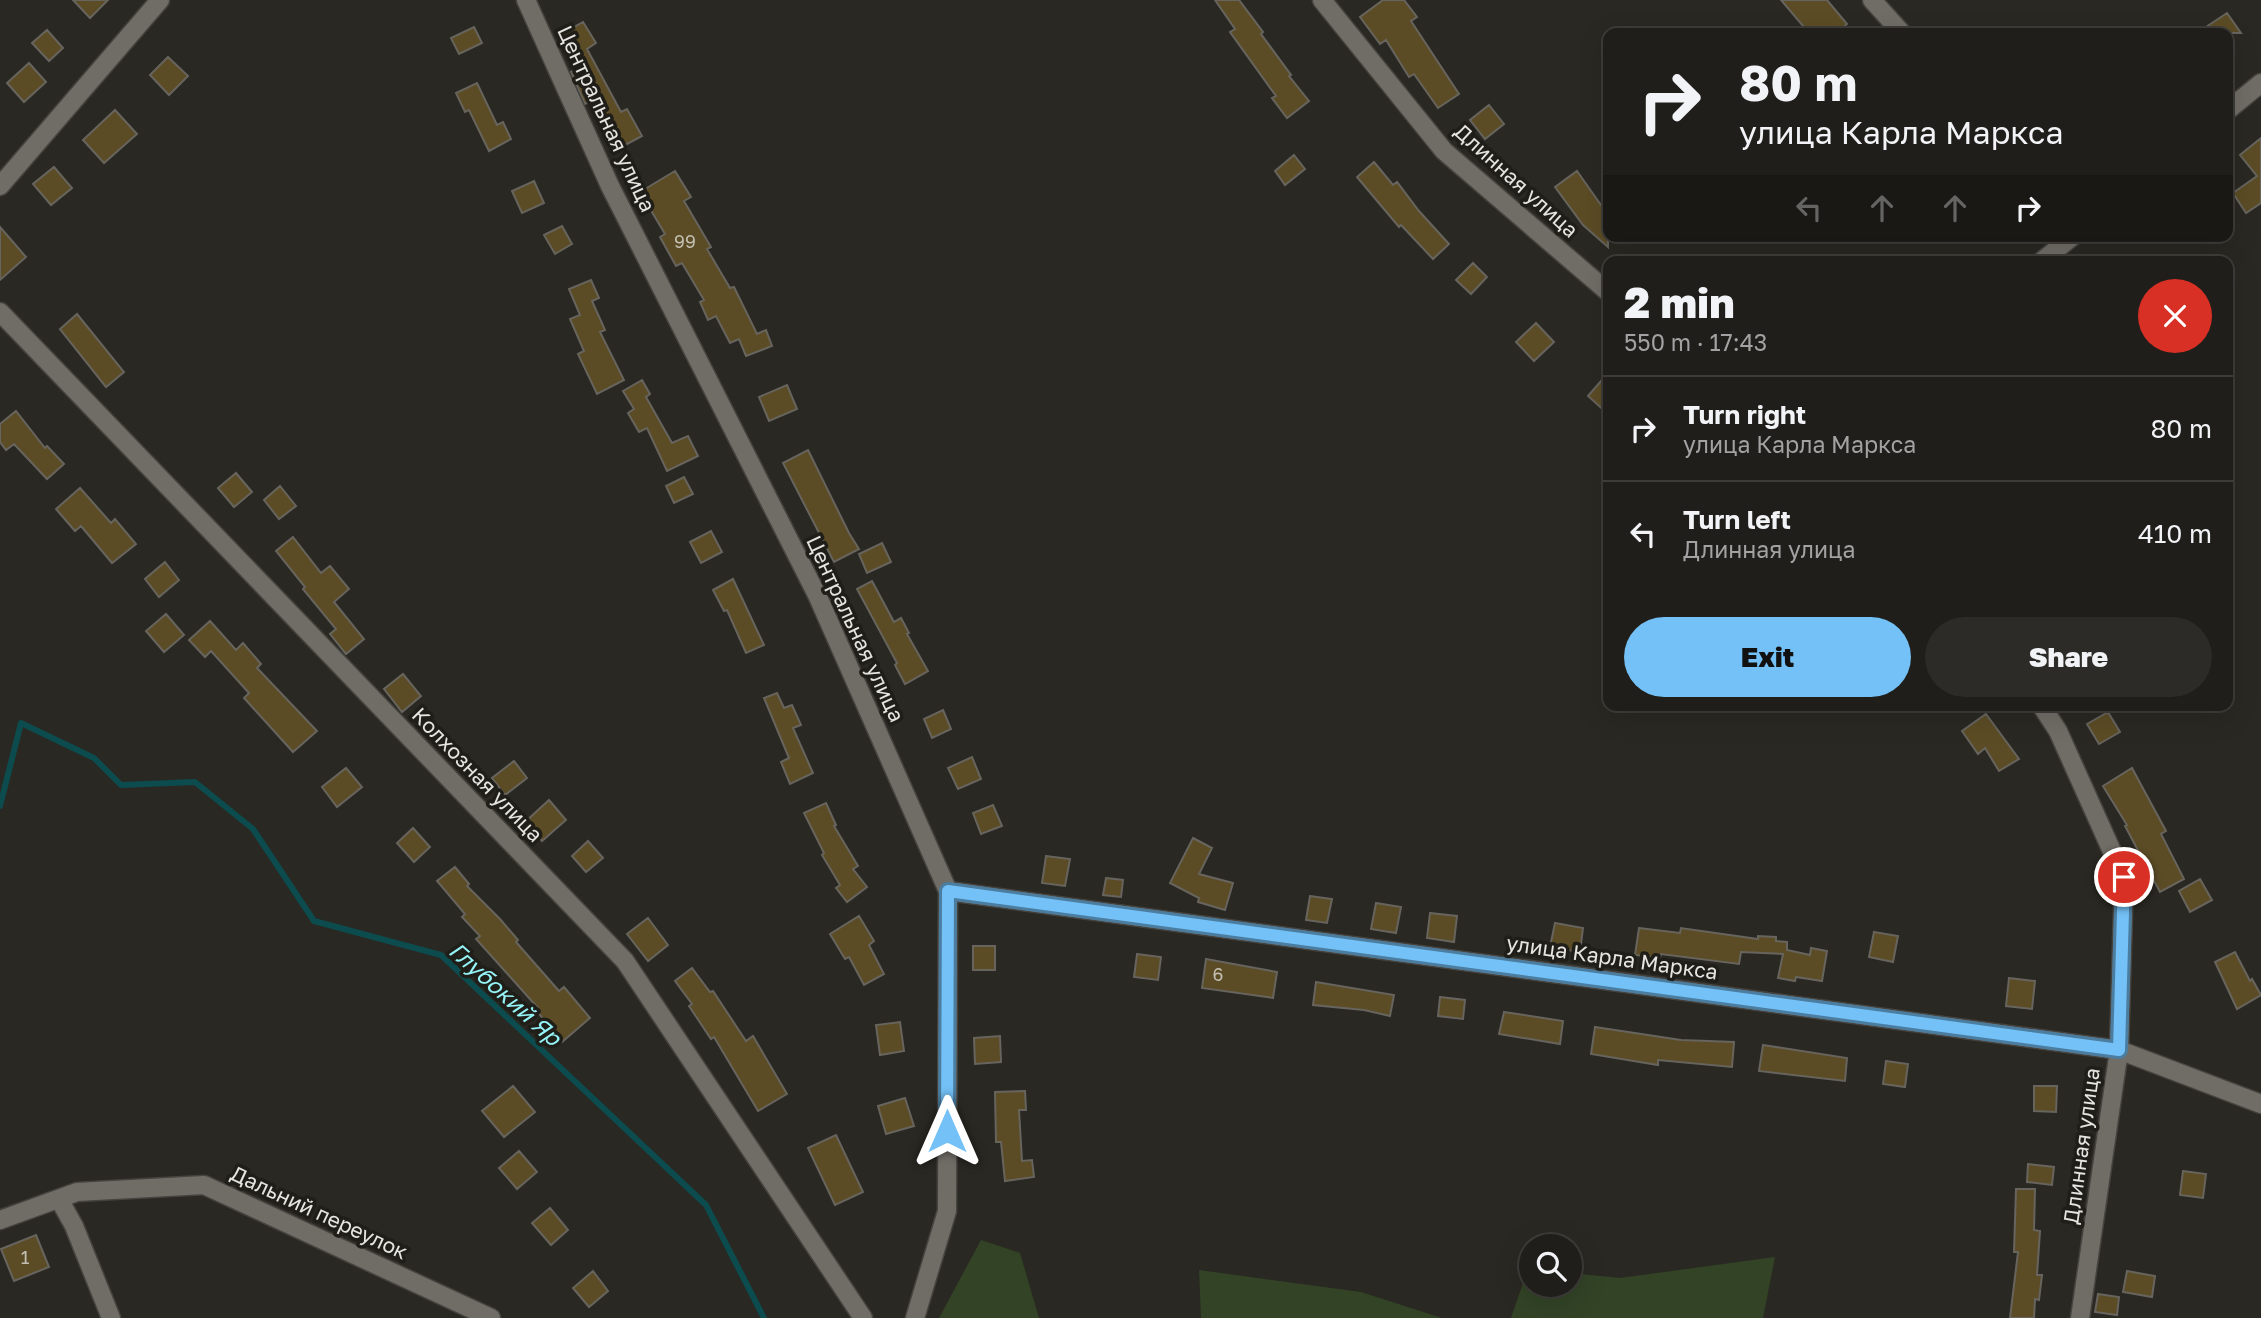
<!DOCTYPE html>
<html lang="en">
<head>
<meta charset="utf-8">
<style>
	body { margin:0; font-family:"Golos Text",sans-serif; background:#2d2b27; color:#f1f3f6; height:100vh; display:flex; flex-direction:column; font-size:26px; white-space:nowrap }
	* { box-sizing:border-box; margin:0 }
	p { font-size:23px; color:#a2a2a2 }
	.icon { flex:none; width:38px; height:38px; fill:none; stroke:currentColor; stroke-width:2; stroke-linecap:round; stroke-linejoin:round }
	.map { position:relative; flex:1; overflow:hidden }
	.sheet { position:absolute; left:1603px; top:256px; width:630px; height:455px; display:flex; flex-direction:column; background:#201e1a; border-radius:14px; box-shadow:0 7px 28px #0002,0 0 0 2px #3d3c39 }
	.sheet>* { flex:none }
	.guide { position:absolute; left:1603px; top:28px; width:630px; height:214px; border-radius:14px; box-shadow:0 7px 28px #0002,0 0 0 2px #3d3c39; background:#201e1a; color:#f1f3f6; overflow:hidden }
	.controls { position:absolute; left:1519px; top:1234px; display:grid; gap:14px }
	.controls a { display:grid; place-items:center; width:63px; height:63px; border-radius:50%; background:#201e1a; box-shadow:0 7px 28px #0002,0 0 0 2px #3d3c39; font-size:35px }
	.pin { position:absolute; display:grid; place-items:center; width:60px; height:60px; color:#fff; margin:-30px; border:4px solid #fff; border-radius:50%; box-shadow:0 2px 7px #0007 }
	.me { position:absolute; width:77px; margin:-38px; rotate:0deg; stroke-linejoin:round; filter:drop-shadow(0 0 5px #0008) }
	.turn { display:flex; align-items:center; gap:24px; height:147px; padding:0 21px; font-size:32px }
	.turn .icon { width:91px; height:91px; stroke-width:2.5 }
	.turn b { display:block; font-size:49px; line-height:60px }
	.lanes { display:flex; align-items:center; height:66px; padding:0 21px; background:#0003; justify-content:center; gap:35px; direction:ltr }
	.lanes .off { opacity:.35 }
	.round { display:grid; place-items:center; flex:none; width:74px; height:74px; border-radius:37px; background:#2d2b27 }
	.head { display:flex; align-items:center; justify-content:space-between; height:119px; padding:0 21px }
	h1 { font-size:42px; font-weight:800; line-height:52px }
	.cta { display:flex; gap:14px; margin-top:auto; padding:14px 21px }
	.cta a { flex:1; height:80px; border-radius:42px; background:#73c1f6; color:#111; font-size:28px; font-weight:800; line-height:80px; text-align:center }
	.cta a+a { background:#2d2b27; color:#f1f3f6 }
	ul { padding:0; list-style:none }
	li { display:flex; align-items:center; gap:21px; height:105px; padding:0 21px; border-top:2px solid #3d3c39 }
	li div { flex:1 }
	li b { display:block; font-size:26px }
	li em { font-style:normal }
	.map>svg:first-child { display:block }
	.green { fill:#324326 }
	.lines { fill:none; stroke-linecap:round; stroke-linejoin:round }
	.stream { stroke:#0c4b4e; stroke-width:6 }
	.building { fill:#5b4c25; stroke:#67645e; stroke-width:2 }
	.minor-casing { stroke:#45433f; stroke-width:21 }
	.minor { stroke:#706d67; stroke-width:18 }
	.route-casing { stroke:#4b7da0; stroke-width:18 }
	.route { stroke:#73c1f6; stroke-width:12 }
	.labels { text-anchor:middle; stroke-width:7; stroke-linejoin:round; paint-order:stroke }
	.number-label { font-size:18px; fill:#c3bfb2 }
	.street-label { font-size:21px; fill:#e6e5e1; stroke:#201e19 }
	.water-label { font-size:23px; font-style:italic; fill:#95f4f7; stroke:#201e19 }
</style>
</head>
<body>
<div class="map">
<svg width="2261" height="1318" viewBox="0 0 2261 1318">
	<rect width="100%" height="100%" fill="#2a2822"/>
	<path class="green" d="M981,1240l39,13 19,65h-100z
		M1775,1257l-12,61h-252l17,-50 3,1v15h39v-11l50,5z
		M1199,1270l162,22 81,26h-241z"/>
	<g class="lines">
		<path class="stream" d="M0,806l21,-83 73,35 27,27 74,-3 58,47 61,92 127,34 265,250 58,113"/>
	</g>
	<path class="building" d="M73,0h35l-18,18z
		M1215,0h24l24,32 -2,2 30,41 -2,1 20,25 -22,17 -15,-20 4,-2 -46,-64 5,-3z
		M1383,0h21l13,17 -6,4 48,73 -21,14 -24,-34 -5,3 -23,-37 -6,4 -20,-27z
		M1781,0h46l20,24 -10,9h-28z
		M2227,13l14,20h-44z
		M583,22l13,21 -9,6 34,63 6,-3 15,27 -26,14 -26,-49 -5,3 -14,-32 7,-4 -18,-33z
		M474,27l8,16 -23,11 -8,-16z
		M47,30l16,18 -14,13 -17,-18z
		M168,57l20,19 -19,19 -19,-20z
		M29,63l17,19 -22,20 -17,-19z
		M477,83l20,42 6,-3 8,17 -22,12 -20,-41 -4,2 -9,-19z
		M1489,105l15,19 -19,15 -15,-19z
		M115,110l22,24 -33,29 -21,-23z
		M2261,138v65l-15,10 -13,-20 24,-17 -17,-21z
		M1294,155l11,14 -20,16 -10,-14z
		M1374,162l19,23 4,-3 22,29 30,33 -16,15 -32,-34 -2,2 -42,-50z
		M54,167l18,21 -21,17 -18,-21z
		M675,171l16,26 -7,4 27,46 -4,2 23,39 4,-1 23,47 9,-4 6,16 -26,10 -7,-17 -9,4 -14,-27 -8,4 -8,-18 4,-2 -22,-37 -6,3 -16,-29 5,-3 -25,-42z
		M1577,171l31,44v32l-25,-22 -28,-38z
		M534,181l10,22 -22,10 -10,-22z
		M562,226l10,18 -17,10 -11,-19z
		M0,227l26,30 -26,23z
		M1473,263l14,14 -16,17 -15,-14z
		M591,280l8,18 -7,3 13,29 -5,2 24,48 -27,14 -19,-40 6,-3 -14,-32 10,-4 -11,-26z
		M77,314l47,58 -18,15 -46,-58z
		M1536,323l18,19 -20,19 -18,-19z
		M1608,373v41l-20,-18z
		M642,380l8,14 -4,3 26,46 16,-7 10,20 -31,15 -20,-43 -8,4 -11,-19 6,-4 -11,-18z
		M787,385l10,24 -28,12 -10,-24z
		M16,411l29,37 2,-2 17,18 -17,15 -33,-35 -8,6 -6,-8v-18z
		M808,450l41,83 10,16 -25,13 -51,-99z
		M236,473l16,19 -18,15 -16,-19z
		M684,477l9,17 -19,9 -8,-17z
		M280,486l16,20 -17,13 -15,-19z
		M80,488l31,35 4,-4 21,25 -24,19 -31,-37 -6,5 -19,-22z
		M711,531l11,21 -21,11 -11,-21z
		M293,537l28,36 9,-7 19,23 -15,13 30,37 -18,15 -16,-20 6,-5 -33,-40 2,-2 -29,-36z
		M882,543l9,19 -24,11 -8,-19z
		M165,562l14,18 -20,17 -14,-18z
		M733,579l31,66 -18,8 -19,-43 -3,1 -11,-21z
		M872,581l22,41 7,-4 8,15 -2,1 21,37 -23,13 -10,-19 2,-2 -40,-74z
		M166,614l18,21 -20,17 -18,-21z
		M210,621l26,29 7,-7 18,21 -4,4 60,63 -24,21 -49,-54 5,-5 -38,-42 -6,6 -16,-17z
		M403,674l18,22 -19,16 -18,-23z
		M777,693l7,15 8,-3 9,20 -8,3 20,45 -23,11 -9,-22 8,-4 -25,-60z
		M943,710l8,19 -19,9 -8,-19z
		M2108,712l12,20 -21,12 -12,-20z
		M1986,714l33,45 -20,12 -14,-23 -7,6 -16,-23z
		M972,757l9,22 -23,10 -10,-21z
		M514,761l13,17 -22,17 -13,-17z
		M346,768l16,19 -25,20 -15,-20z
		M2132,768l34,63 -5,3 23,45 -24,13 -35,-66 2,-1 -24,-39z
		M549,800l17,20 -24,21 -16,-20z
		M826,803l10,22 -2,1 24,40 -5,3 14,18 -20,15 -11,-14 4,-3 -18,-30 2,-2 -20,-40z
		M993,805l9,21 -21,8 -8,-21z
		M413,828l17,19 -16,15 -17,-19z
		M1193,838l19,10 -13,26 34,9 -8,27 -27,-8 1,-4 -29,-15z
		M588,841l15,17 -17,14 -14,-16z
		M1046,856l24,3 -5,27 -23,-3z
		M455,867l14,17 -2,2 33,33 18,21 -2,2 43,49 5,-4 26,31 -28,24 -26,-32 2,-2 -62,-69 4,-3 -18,-19 3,-3 -28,-33z
		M1106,878l17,2 -2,17 -18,-2z
		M2200,879l12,21 -22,12 -11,-21z
		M1310,896l22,3 -5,24 -21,-3z
		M1376,903l25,4 -5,26 -25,-4z
		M1430,913l27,3 -3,26 -27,-4z
		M859,916l15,25 -5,4 15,29 -20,11 -15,-28 -4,2 -15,-25z
		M648,918l20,27 -20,16 -21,-27z
		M1555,923l28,5 -3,24 -30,-5z
		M1639,928l41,5 1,-5 77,11v-3l18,1v4l11,1v8l23,5 1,-7 16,3 -5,30 -26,-4 -1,4 -17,-3 5,-24 -42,-2 -2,12 -78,-10 -1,4 -25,-3z
		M1874,932l24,4 -5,26 -24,-5z
		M973,946h22v24h-22z
		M2235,952l15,29 2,-2 9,16 -24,14 -22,-47z
		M1137,954l24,3 -3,23 -24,-3z
		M1206,959l71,13 -4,26 -71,-10z
		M692,968l18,24 3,-1 33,50 7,-5 34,58 -29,17 -44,-74 -3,2 -22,-33 3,-2 -17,-23z
		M2009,978l26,3 -3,28 -26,-3z
		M1316,982l78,13 -4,21 -26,-6 -51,-5z
		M1440,997l25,3 -2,19 -25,-3z
		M1504,1012l59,9 -3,23 -61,-10z
		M900,1022l4,29 -24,4 -4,-30z
		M1595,1027l86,13 53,2 -2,25 -74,-7v5l-67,-11z
		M1000,1036l1,26 -26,2 -1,-26z
		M1763,1045l84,13 -2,23 -86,-10z
		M1886,1061l22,3 -3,23 -22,-3z
		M513,1086l22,26 -31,25 -22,-26z
		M2034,1086h23l-1,26 -22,-1z
		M1025,1091l1,19h-7l3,51 10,-1 2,17 -29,4 -4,-39h-5l-1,-50z
		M905,1098l9,28 -28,8 -8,-28z
		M836,1135l27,57 -28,13 -27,-57z
		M519,1151l18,21 -20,17 -18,-21z
		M2028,1164l26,3 -2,18 -25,-3z
		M2183,1171l23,3 -3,24 -23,-3z
		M2016,1189h19l-1,41 6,1 -3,44h5l-3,25 -4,-1 -1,19h-24l8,-66h-4z
		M550,1208l18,22 -17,15 -19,-22z
		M36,1235l13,32 -35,14 -13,-32z
		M593,1271l15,20 -19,16 -16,-19z
		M2127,1271l28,5 -3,21 -29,-5z
		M2098,1294l21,3 -2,18 -22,-3z"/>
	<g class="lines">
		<defs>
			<path id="minor" d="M526,0l84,186 208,411 130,294 -1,320 -32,107
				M1322,0l122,151 164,141
				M1872,0l30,33
				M2228,110l33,-27
				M0,186l160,-186
				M2042,261l31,-25
				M0,312l625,649 238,357
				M2041,705l17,26 66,147 -5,172 -39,268
				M948,891l1171,159 142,54
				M59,1199l15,27 37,92
				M0,1220l77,-28 127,-7 287,133"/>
		</defs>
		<use href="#minor" class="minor-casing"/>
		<use href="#minor" class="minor"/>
	</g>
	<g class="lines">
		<defs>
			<path id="route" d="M947,1131l1,-240 1171,159 5,-173"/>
		</defs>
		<use href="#route" class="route-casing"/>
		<use href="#route" class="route"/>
	</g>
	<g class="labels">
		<g class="number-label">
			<text x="685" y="248">99</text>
			<text x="1218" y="981">6</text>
			<text x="25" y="1264">1</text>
		</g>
		<g class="street-label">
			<text transform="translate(606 119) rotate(65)" y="7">Центральная улица</text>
			<text transform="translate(1516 181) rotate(42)" y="7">Длинная улица</text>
			<text transform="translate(855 629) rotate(65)" y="7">Центральная улица</text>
			<text transform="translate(477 775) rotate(46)" y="7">Колхозная улица</text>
			<text transform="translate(1612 958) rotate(8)" y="7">улица Карла Маркса</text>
			<text transform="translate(2082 1146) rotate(-82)" y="7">Длинная улица</text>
			<text transform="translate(319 1213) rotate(25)" y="7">Дальний переулок</text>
		</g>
		<g class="water-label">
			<text transform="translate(505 994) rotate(42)" y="8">Глубокий Яр</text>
		</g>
	</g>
</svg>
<div class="controls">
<a><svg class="icon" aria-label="search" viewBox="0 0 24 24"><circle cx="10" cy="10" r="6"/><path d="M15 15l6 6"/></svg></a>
</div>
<div class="pin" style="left:2124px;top:877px;background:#d93025"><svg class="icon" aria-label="arrive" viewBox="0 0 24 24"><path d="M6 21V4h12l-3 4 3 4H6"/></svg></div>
<svg class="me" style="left:947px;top:1131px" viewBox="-20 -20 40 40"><path d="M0-17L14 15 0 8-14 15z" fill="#73c1f6" stroke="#fff" stroke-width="4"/></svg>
<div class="guide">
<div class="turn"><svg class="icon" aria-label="right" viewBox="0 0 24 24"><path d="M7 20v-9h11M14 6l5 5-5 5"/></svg><div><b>80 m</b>улица Карла Маркса</div></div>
<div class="lanes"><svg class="icon off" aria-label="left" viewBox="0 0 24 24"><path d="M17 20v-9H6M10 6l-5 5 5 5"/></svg><svg class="icon off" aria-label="ahead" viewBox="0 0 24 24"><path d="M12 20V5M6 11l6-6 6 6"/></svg><svg class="icon off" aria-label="ahead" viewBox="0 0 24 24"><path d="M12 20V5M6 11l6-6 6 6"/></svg><svg class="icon" aria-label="right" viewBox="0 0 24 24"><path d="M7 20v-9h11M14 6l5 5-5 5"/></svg></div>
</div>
<section class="sheet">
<div class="head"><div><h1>2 min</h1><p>550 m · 17:43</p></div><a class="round" style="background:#d93025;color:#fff"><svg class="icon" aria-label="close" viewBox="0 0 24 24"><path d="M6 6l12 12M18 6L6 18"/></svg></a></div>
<ul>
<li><svg class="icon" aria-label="right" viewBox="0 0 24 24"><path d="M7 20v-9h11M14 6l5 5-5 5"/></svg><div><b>Turn right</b><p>улица Карла Маркса</p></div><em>80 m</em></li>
<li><svg class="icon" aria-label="left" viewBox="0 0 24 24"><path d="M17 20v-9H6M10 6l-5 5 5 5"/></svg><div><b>Turn left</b><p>Длинная улица</p></div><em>410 m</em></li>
</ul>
<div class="cta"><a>Exit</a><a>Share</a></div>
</section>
</div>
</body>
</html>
